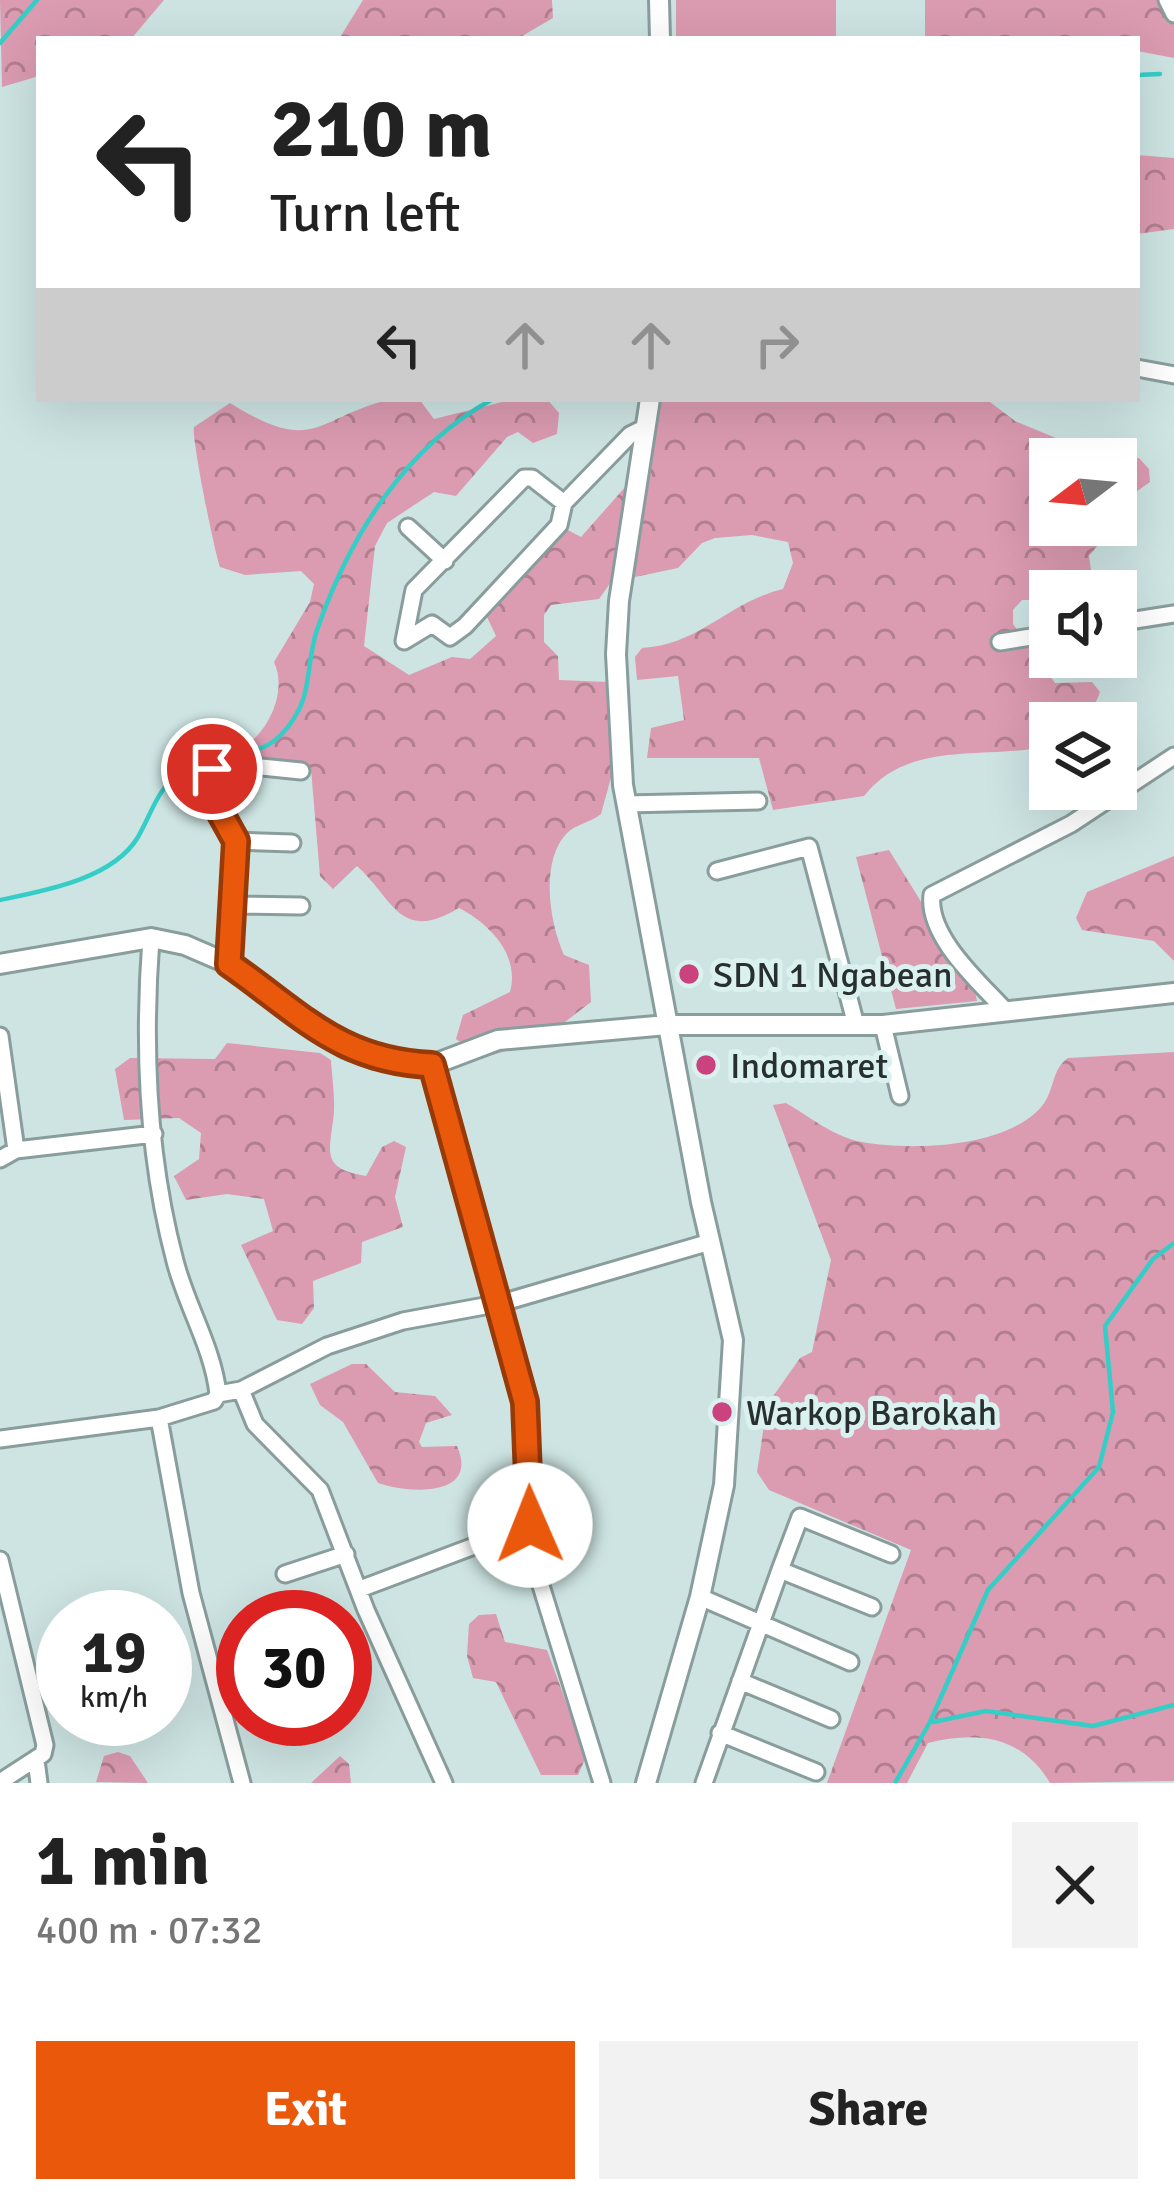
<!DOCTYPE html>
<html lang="en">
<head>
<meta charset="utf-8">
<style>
	body { margin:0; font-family:Signika,sans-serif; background:#f2f2f2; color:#222; height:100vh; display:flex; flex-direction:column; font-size:45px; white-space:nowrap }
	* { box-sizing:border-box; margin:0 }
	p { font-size:39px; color:#767676 }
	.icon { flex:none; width:66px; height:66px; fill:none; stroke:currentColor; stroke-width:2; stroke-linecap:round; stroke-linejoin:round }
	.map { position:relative; height:1783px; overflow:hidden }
	.side { display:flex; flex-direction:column; background:#fff; flex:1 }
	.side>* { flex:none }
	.banner { position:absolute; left:36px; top:36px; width:1104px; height:366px; border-radius:0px; box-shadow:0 12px 48px #0002; background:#fff; color:#222; overflow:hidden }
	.needle { width:78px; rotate:254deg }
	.fabs { position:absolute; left:1029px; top:438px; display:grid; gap:24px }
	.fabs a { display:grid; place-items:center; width:108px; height:108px; border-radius:0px; background:#fff; box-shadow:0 12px 48px #0002; font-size:60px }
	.speed { position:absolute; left:36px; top:1590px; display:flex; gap:24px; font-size:60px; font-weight:700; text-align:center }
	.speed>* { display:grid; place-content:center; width:156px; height:156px; border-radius:50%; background:#fff; box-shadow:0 12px 48px #0002; line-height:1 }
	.speed small { font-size:30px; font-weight:400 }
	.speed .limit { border:18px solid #d22; background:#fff; color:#111 }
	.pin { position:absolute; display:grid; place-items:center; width:102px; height:102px; color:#fff; margin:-51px; border:6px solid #fff; border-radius:50%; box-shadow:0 3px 12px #0007 }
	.me { position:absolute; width:132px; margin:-66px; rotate:359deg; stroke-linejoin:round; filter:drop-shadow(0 0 9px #0008) }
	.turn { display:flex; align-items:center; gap:42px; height:252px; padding:0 36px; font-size:54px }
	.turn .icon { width:156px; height:156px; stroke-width:2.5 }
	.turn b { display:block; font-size:84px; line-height:102px }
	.lanes { display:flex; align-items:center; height:114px; padding:0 36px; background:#0003; justify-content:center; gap:60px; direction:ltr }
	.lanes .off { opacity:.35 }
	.round { display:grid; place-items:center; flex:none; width:126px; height:126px; border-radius:0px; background:#f2f2f2 }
	.overview { display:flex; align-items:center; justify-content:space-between; height:204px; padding:0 36px }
	h1 { font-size:72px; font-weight:800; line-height:90px }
	.button { display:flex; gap:24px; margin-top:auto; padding:24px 36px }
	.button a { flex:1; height:138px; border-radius:0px; background:#ea580c; color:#fff; font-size:48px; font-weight:800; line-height:138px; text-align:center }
	.button a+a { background:#f2f2f2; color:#222 }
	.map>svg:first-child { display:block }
	.forest { fill:url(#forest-crowns) }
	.pitch { fill:#db9bb1 }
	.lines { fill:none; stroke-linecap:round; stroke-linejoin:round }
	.stream { stroke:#35cec7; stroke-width:4.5 }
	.minor-casing { stroke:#899e9c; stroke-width:21 }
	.tertiary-casing { stroke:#899e9c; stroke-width:24 }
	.minor { stroke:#fff; stroke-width:15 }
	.tertiary { stroke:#fff; stroke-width:18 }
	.route-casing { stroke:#983908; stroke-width:30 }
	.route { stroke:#ea580c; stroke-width:21 }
	.poi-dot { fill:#cb437e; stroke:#daf1ef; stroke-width:4.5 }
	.labels { text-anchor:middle; stroke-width:10; stroke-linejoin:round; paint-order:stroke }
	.poi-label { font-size:36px; fill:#27302f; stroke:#daf1ef; text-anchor:start }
</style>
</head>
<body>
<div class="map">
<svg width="1174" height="1783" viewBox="0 0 1174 1783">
	<defs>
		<pattern id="forest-crowns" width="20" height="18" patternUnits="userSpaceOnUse" patternTransform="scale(3)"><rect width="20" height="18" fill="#db9bb1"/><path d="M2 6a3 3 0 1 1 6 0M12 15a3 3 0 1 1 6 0" fill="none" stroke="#b27f90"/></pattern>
	</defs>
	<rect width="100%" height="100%" fill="#cde4e2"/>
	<path class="forest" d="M0,0h164l-33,39h-92v37l-37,11z
		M363,0h189l1,18 -36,21h-178z
		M925,0h249v58l-37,-7v-12h-212z
		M1137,155l37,3v71l-37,5z
		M392,399h27l15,20 80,-20h33l12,14 -2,21 -24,9 -15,-11 -11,5 -51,59 -22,-4 -47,31 -12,23 -11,100 45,29 43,-18 18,2 26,-23 -9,-19 79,-88 15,8 68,-77 12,-61h325l29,22 53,22 45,14 26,1 10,11 1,13 -24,17 -10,15v-55h-66v66h64l-25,31 5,35h-44v25l-14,-16h-14l-9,10v14l42,59 37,-1 8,10c-9,27 -24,31 -50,31v8l-18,18c-60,8 -127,-5 -168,47l-91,14 -14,-52h-112l4,-30 33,-8 -6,-44 -41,4 -2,-23 7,-9c60,-4 84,-45 141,-59l10,-26 -5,-21 -36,-7 -37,3 -13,5 -24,25 -67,14 -12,17 -48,6 -7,10v27l14,14 1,24 49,2 4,5 4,72 -15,55c-11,9 -25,10 -34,19 -27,28 -18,89 -3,122l25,10 2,37 -51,39 -58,17 -26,-19 7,-24 47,-23c10,-37 -20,-68 -51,-84 -60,36 -66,-10 -102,-42l-24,23 -13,-13 -9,-107 -70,-4v-16c27,-16 47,-57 33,-87l36,-60 4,-18 -13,-13 -56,4 -25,-8c-6,-17 -29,-131 -26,-140l36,-24c87,54 84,14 162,-4z
		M889,850l85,137 3,14 -81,8 -40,-152z
		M1174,856v105l-20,-20 -72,-11 -6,-12 11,-26z
		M227,1043l93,10 11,7c1,19 5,42 2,61 -5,35 -9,48 33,55l16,-29 12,-6 12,6 -11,50 8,30 -41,15 -1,21 -48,18 1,27 -12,16 -25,-4 -36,-75 32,-14 -9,-32 -37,-5 -41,6 -12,-24 25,-17 2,-26 -22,-15 -55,2 -9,-51 15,-11 85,1z
		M1174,1052v729l-124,2c-28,-48 -74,-52 -122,-40l-21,40h-80l84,-233 -142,-60 -12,-18 10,-67 33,-47 12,-6 19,-92 -58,-155 13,-2c24,14 48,34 76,39 50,9 145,6 180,-36 13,-16 9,-36 26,-48z
		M352,1364h14l29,28 40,4 17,19 -26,8 -7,19 3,5 35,-1c23,53 -50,47 -79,37l-35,-61 -23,-17 -10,-21z
		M496,1614l9,28 42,8 39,107 -8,18h-37l-45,-93 -23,-4 -6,-22 2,-32 10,-9z
		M118,1752l12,4 18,27 -52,-1 8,-26z
		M340,1756l9,8 2,19h-40z"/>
	<path class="pitch" d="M676,0h160v39h-160z"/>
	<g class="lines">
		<path class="stream" d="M0,43l37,-43
			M1137,75l23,-1
			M0,900c44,-9 113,-21 138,-63 17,-30 18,-49 51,-72 37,-27 74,9 108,-52 13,-21 11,-55 19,-80 32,-94 88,-186 177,-234
			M933,1722l53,-11 107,15 81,-21
			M895,1783l35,-61 58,-132 111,-123 14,-55 -8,-86 48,-67 21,-16"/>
		<defs>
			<path id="minor" d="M1167,0l7,14
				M1137,368l37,7
				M564,503l-32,-25h-8l-110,112 -10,51 28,-17 18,13 15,-11 94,-101 5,-22 66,-68 16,-8
				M408,527l37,34
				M1116,623l58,-9
				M1000,642l50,-8
				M626,804l132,-3
				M236,841l56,2
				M717,871l92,-24 47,178
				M233,905l68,1
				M151,938c-8,107 -4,218 24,323 11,44 38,87 43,133l-4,7 -55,17 32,175 51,190
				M229,964l7,-123 -17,-24 -11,-40 4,-8 29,-4 60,6
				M1004,1009c-26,-28 -77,-73 -72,-114l139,-71 103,-68
				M883,1025l17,71
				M0,1036l16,114 -16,9
				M432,1065l93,337 5,148 72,233
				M16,1150l138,-16
				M241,1390l14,34 65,66 46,120 78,173
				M218,1394l23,-4 86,-44 76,-25 98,-18 209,-61
				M0,1439l159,-21
				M0,1560l45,185 -2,9 -43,28
				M780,1570l20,-53 91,37
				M285,1574l61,-20
				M360,1589l170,-64
				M700,1597l150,65
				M740,1681l91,38
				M720,1733l96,39
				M36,1760l3,23
				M704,1783l76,-213 92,37"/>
			<path id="tertiary" d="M659,0l1,39
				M0,964l151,-26 34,7 44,19 116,84 30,11 57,6 66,-25 169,-15h216l291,-32
				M646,1783l54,-186 24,-112 9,-145 -32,-138 -78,-417 -7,-131 3,-53 31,-202"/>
		</defs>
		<use href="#minor" class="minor-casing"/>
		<use href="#tertiary" class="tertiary-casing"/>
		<use href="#minor" class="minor"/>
		<use href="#tertiary" class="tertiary"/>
	</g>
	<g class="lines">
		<defs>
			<path id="route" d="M212,769l-2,25 26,47 -7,123c72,50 110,97 203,101l93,337 5,123"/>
		</defs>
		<use href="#route" class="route-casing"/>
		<use href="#route" class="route"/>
	</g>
	<g class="poi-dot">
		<circle cx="689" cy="974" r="12"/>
		<circle cx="706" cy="1065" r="12"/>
		<circle cx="722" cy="1412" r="12"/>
	</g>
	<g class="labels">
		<g class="poi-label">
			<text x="713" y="987">SDN 1 Ngabean</text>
			<text x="730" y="1078">Indomaret</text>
			<text x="746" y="1425">Warkop Barokah</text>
		</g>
	</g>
</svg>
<div class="fabs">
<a><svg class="needle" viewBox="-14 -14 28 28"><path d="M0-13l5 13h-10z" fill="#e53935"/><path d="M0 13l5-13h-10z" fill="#767676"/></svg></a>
<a><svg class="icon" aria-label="sound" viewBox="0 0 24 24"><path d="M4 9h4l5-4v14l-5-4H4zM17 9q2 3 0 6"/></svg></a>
<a><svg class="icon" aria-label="layers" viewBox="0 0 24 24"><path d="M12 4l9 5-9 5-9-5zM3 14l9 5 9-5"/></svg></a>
</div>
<div class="speed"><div>19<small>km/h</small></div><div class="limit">30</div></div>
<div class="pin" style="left:212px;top:769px;background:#d93025"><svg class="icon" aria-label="arrive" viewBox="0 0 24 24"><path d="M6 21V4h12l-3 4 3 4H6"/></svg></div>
<svg class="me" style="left:530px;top:1525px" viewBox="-20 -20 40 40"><circle r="19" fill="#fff"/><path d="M0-13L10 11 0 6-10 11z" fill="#ea580c"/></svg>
<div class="banner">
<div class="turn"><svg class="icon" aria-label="left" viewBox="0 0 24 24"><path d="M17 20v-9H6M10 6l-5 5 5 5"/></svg><div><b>210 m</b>Turn left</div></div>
<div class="lanes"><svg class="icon" aria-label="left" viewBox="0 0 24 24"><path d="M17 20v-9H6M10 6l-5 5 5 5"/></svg><svg class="icon off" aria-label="ahead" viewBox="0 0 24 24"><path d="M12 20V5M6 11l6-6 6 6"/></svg><svg class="icon off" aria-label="ahead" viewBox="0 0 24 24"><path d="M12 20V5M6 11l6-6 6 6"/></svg><svg class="icon off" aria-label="right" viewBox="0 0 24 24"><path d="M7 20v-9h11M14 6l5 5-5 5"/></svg></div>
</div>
</div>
<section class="side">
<div class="overview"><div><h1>1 min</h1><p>400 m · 07:32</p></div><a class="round"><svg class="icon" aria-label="close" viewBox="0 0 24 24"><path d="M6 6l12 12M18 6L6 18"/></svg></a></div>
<div class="button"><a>Exit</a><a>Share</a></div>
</section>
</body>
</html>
